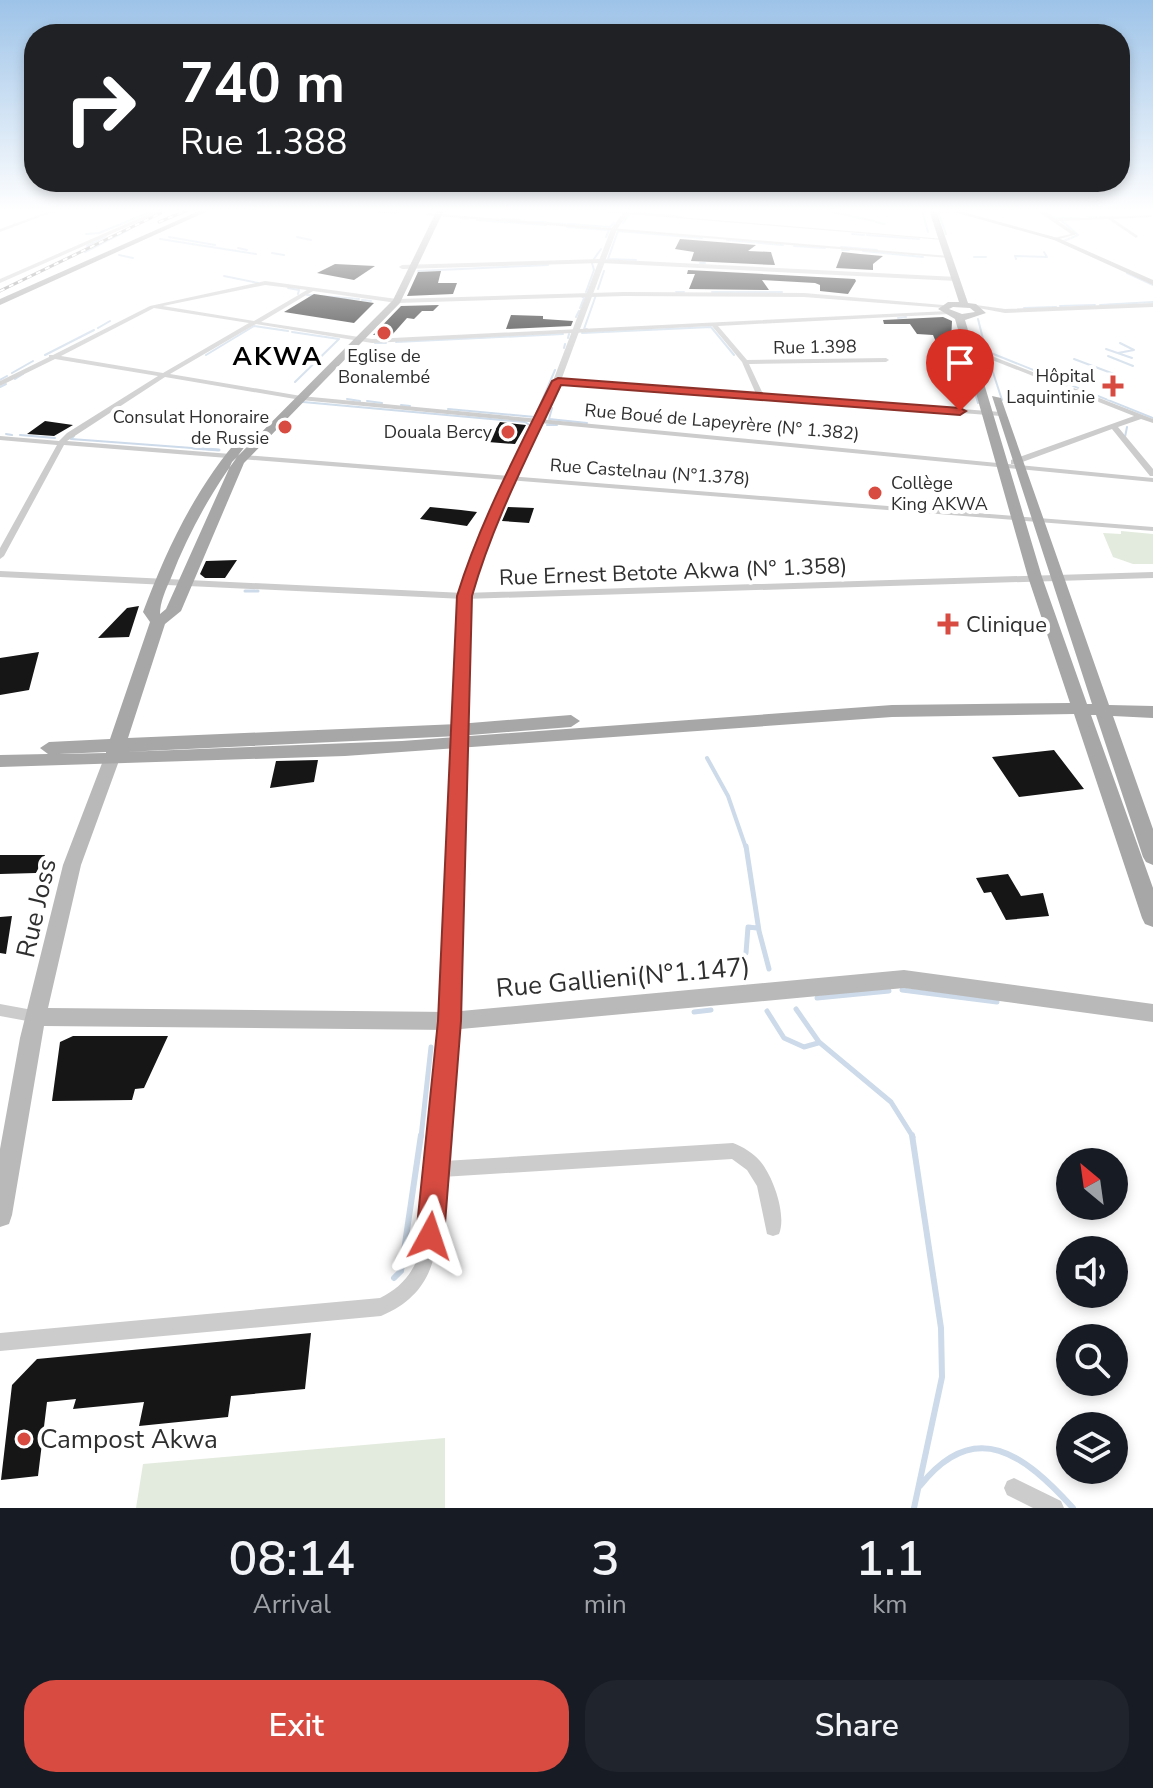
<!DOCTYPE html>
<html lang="en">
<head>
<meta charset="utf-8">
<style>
	body { margin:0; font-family:"Nunito Sans",sans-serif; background:#20242c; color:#f1f3f6; height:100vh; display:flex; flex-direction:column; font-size:30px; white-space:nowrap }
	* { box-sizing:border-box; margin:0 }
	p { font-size:26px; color:#9ea1a6 }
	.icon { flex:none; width:44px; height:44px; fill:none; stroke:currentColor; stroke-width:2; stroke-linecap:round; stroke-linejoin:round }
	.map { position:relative; height:1508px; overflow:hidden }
	.drawer { display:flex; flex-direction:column; background:#171b24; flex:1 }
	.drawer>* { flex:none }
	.top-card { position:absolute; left:24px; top:24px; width:1106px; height:168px; border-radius:32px; box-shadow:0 4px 12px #0003; background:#202124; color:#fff; overflow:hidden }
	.needle { width:52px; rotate:331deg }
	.buttons { position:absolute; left:1056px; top:1148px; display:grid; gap:16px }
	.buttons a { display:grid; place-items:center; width:72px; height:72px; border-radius:50%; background:#171b24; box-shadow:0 4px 12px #0003; font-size:40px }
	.pin { position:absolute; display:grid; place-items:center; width:68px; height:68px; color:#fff; margin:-82px -34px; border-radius:50% 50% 50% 0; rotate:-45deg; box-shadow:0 0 8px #0007 }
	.pin .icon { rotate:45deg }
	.me { position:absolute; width:88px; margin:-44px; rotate:5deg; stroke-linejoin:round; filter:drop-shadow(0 0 6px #0008) }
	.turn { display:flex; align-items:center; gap:28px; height:168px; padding:0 24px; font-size:36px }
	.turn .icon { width:104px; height:104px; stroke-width:2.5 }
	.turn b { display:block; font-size:56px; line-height:68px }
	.eta { display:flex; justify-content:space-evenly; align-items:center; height:136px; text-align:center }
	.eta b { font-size:48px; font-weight:600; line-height:56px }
	.primary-button { display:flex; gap:16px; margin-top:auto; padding:16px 24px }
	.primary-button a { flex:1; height:92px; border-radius:32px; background:#d74b41; color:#fff; font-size:32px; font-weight:600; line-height:92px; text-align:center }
	.primary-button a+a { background:#20242c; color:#f1f3f6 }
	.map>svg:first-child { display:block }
	.green { fill:#e3ebde }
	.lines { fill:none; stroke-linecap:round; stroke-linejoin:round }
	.stream-far4 { stroke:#ccdae9; stroke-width:2 }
	.stream-far3 { stroke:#ccdae9; stroke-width:3 }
	.stream-far2 { stroke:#ccdae9; stroke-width:4 }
	.stream-far1 { stroke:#ccdae9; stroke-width:5 }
	.stream { stroke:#ccdae9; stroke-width:6 }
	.building { fill:#161616 }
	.minor { fill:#ccc; fill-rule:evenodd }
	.tertiary { fill:#ccc; fill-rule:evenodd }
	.secondary { fill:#b9b9b9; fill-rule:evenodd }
	.primary { fill:#a7a7a7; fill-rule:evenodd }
	.trunk { fill:#9e9e9e; fill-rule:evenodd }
	.rail-casing { stroke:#848484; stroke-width:3 }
	.rail { stroke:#fff; stroke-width:2; stroke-dasharray:5; stroke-linecap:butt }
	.route { fill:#d74b41; stroke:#8c312a; stroke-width:2 }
	.poi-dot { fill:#d74b41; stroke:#fff; stroke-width:3 }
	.labels { text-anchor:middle; stroke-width:8; stroke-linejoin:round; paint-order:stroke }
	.far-street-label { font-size:18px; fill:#2f2f2f; stroke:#fff }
	.far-poi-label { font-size:18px; fill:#2f2f2f; stroke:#fff; text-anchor:end }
	.street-label { font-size:22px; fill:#2f2f2f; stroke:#fff }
	.poi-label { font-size:22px; fill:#2f2f2f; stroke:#fff; text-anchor:start }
	.far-district-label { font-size:26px; font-weight:bold; letter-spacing:2px; fill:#000; stroke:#fff }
	.near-street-label { font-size:26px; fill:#2f2f2f; stroke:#fff }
	.near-poi-label { font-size:26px; fill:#2f2f2f; stroke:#fff; text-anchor:start }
</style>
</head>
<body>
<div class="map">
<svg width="1153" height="1508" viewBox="0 0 1153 1508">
	<rect width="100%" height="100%" fill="#fff"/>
	<path class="green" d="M1121,531l32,3v30h-20l-20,-7 -10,-24 18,1z
		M445,1438v70h-309l7,-44z"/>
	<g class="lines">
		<path class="stream-far4" d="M365,210l30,3
			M823,210l51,11
			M922,210l6,22
			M1041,210l14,8h24
			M634,213l12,1
			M648,214l35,3
			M1088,217h9
			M1100,217h14
			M459,218l9,1
			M502,219l18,1
			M477,220l69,5
			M1061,220l17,15
			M536,222h10
			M876,222l8,2
			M548,223l17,1
			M623,223l6,-8
			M568,224l42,3 4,-4
			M567,227l42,3 -3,7
			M86,234l13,-1 56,-23
			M852,234l12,1
			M946,234l-8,-22 12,-1
			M867,235l52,4
			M169,237l46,8
			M297,237l14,3
			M160,239l96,15
			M727,240l56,5
			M1064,241l14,-6
			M87,246l19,-10
			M794,246l31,2
			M841,247l36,3
			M238,248l9,2
			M842,250h7
			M863,251l60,6
			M85,252l43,-22
			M272,253l12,2
			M119,255l14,3
			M974,257h12
			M594,259l7,-10
			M1016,259l-1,-3 32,1 -3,-5
			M636,260l-28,-1 10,-28 84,7
			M700,263h5
			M418,271l130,-6
			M1127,273l26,12
			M224,276l34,7
			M288,288l11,2 -1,4
			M598,289l6,-18
			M586,292l8,-22 -2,-7
			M676,292h8
			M712,292h70
			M307,295l52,4
			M362,300l9,1
			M1100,305l53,-3
			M1060,306l35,-1
			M580,308l4,-10 -3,-2
			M1024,308l32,-1
			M576,317l3,-6
			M898,318l8,-1
			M978,319l8,32
			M98,328l12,-7
			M587,329h-3l12,-34
			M292,332l47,7 -44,43
			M582,333l129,-6 23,28
			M568,338l1,-4
			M396,342l167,-8
			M375,343h11
			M961,344l17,59
			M564,348l1,-4
			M1106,349l26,9
			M986,351l167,67
			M1118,353l16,-3 -14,-7
			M45,355l49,-25
			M206,355l48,-29 34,5
			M1108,356l25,10
			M988,357l14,43
			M1074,359l40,15
			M12,373l21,-12
			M15,379l8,-5
			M0,380l7,-4
			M0,387l6,-3
			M347,399l13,2
			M367,401l15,2
			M303,402l222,20 6,4 -7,12
			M401,405l9,1
			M552,408l-3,11 38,4
			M448,409l87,8 20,-47
			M547,425h10
			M6,434l6,1
			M20,435l35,3
			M74,436l-3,3 148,11
			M1125,437l2,-10"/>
		<path class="stream-far3" d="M193,448l26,2
			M245,591h13"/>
		<path class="stream-far2" d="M707,758l21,38 18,52"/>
		<path class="stream-far1" d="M746,846l13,85 10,38
			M746,953l2,-26 9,1
			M902,990l95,12
			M817,998l72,-7
			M796,1009l23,33 72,60 22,35
			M767,1011l17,27 20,9 14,-4
			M694,1012l17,-2
			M421,1137l10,-90
			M450,1137l5,-81"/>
		<path class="stream" d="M912,1135l29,193 1,49 -28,131
			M448,1165l2,-30
			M438,1257l9,-83
			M394,1278l7,-7 20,-136
			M920,1486c55,-70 105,-31 153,22"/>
	</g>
	<path class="building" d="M680,239l76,6 -8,6 23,1 4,13 -84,-4 3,-9 -19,-3z
		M842,252l18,2 23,2 -10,8v6l-37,-2z
		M335,264l40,2 -21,14 -37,-7z
		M688,270l167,9 1,2 -8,13 -28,-3v-6l-5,-2 -53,-3 7,10 -80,-1 6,-15h-8z
		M441,271l-3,12h19l-4,11 -46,2 11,-24z
		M314,294l60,9 -20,20 -70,-11z
		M439,305l-6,6h-11l-8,8 -7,-1 -15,17h-19l28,-29z
		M511,315l32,1v3l30,2 -2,5 -65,3z
		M943,317l9,4 -1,21h-15l-3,-7 -16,-1 -7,-10h-26l-1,-4z
		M45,421l28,4 -19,11 -27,-2z
		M500,422l26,3 -11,19 -27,-2z
		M430,507l31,3 16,2 -10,14 -47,-7z
		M508,507l26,1 -5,15 -27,-2z
		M237,560l-12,18h-20l-5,-4 6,-13z
		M139,606l-10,31 -31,1 29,-30z
		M39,652l-10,38 -29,5v-37z
		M1054,750l30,39 -65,8 -27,-40z
		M318,760l-4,22 -44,6 6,-27z
		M0,855h45l-9,18 -36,1z
		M1008,874l13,22 22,-3 6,23 -43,4 -15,-28 -7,1 -8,-15z
		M12,916l-6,38 -6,-1v-36z
		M73,1036h95l-24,52 -9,1 -3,11 -80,1 8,-59z
		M311,1333l-6,56 -74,7 -3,21 -89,9 5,-24 -71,7 3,-10 -29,3 -9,74 -37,4 11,-95 25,-26z"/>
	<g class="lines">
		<path class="minor" d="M53,210h5l-58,22v-3z
			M581,210h14l350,29 -2,1z
			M1036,210h4l15,9 98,-4v2l-40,2 25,17 -2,2 -28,-19 -50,2 19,13 -21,6 -2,-2 17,-4z
			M428,213l521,43 2,1 -2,1 -523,-43z
			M601,259l356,18 3,2 -3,2 -356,-18 -199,6 -3,-2 3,-2z
			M265,281l132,18 227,-7 180,1 139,12 2,3 -141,-11 -180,-1 -227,7 -84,-12 -52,31 111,17 576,-28 2,3 -232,12 29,34 139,-2 3,2 -3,2 -137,2 14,30 238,18 3,2 -3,2 -237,-18 -3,2 -3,-2 -200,-15 -3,-2 3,-2 198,15 -14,-32 -30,-36 -340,17 -116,-19 -86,50 131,22 852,82v4l-852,-82 -136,-23 -98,64 1086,86v4l-1089,-86 -60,111 -4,3v-11l57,-103 -57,-5v-4l59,5 8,-8 91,-57 -103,-17 -53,26 -2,1v-5l49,-24v-2h4l97,-49zM265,285l42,5 -53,31 -91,-15zM154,308l95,15 -86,50 -102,-17z
			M1153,303v4l-148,6 -32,-6 3,-2 29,4z
			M967,348h4l182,71v4l-12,-4 -23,8 35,42v7h-3l-38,-47 -95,35h-6v-4l123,-44 -167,-66z
			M0,571l464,22 689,-21v6l-689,21 -464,-22z
			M0,1004l38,7 5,2 2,4 -2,4 -5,2 -38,-7z
			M450,1015l5,1 2,5 -13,140 289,-18c10,4 19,9 27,18 13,15 27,54 19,73l-6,2 -6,-2 -10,-48 -10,-16 -15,-11 -290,18c-5,59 3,112 -61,139l-381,35v-18l380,-35c18,-9 29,-20 37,-38l26,-239 2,-5z
			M1014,1478l47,23 3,7h-31l-26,-13 -3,-7 3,-7z"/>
		<path class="tertiary" d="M158,210h7l-165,73v-4z
			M625,210h6l-14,19 -61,165 -62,133 -24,69 -11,425 -3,6 -6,2 -6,-2 -3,-6 17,-425 25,-69 65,-133 63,-165z"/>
		<path class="secondary" d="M947,210h9l102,28 95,42v5l-99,-45z
			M112,752l8,6 -39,107 -33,143 402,4 454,-42 249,34v18l-249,-34 -454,42 -406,-4 -32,189 -3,9 -9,3v-78l20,-111 43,-173 41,-107z"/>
		<path class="primary" d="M437,210h7l-44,93 -156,160 -63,148 -16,13 -37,114 330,-14 113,-9 9,6 -9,6 -113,9 -334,16 278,-11 490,-36 178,-2 -42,-126 -73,-258 -17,-10 10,-7h11l-30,-92h7l32,93 8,1 10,9 -21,7 77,257 45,127h5l-100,-308 9,2 108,307 44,1v12l-40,-2 40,113v36l-7,-3 -3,-5 -47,-142h-5l62,173v39l-8,-3 -3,-6 -68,-204 -182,3 -547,39 -345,11v-12l48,-1 -8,-6 9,-6 61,-3 40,-117 -7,-10c24,-64 54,-127 100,-178h8l2,2c-35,44 -62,90 -82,142 -5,11 -11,24 -11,36l6,-5 66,-147 161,-162zM953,307l17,1 5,4 -13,2 -13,-5zM106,752v1l-47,1z"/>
		<path class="trunk" d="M201,210h9l-210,95v-6z"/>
		<defs>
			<path id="rail" d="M159,222l29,-12
				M0,291l167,-81"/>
		</defs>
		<use href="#rail" class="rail-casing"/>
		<use href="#rail" class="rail"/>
	</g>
	<linearGradient id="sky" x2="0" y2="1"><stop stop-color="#9dc3e8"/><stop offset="0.5" stop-color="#fff"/><stop offset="1" stop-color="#fff" stop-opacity="0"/></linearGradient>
	<rect width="1153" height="421" fill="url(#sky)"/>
	<path class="route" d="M558,378l402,30 6,3 -6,4 -399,-30c-32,69 -68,137 -89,211l-11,425 -17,215 -5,10 -9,4 -10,-4 -4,-10 22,-215 19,-425c23,-75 61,-145 95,-215z"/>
	<g class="poi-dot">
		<circle cx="384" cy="333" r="8"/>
		<path d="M1109 374h8v8h8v8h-8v8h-8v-8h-8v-8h8z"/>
		<circle cx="285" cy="427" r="8"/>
		<circle cx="508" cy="432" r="8"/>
		<circle cx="875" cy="493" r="8"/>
		<path d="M944 612h8v8h8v8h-8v8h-8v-8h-8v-8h8z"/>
		<circle cx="24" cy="1439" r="8"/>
	</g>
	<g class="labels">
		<g class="far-street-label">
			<text transform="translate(815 347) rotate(-1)" y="6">Rue 1.398</text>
			<text transform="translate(722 422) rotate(5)" y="6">Rue Boué de Lapeyrère (N° 1.382)</text>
			<text transform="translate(650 472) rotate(4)" y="6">Rue Castelnau (N°1.378)</text>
		</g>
		<g class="far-poi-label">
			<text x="384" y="362" text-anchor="middle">Eglise de<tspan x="384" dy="21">Bonalembé</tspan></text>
			<text x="1095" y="382">Hôpital<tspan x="1095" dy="21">Laquintinie</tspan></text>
			<text x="269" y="423">Consulat Honoraire<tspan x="269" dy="21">de Russie</tspan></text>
			<text x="492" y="438">Douala Bercy</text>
			<text x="891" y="489" text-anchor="start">Collège<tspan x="891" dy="21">King AKWA</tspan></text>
		</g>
		<g class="street-label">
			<text transform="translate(673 571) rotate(-2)" y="8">Rue Ernest Betote Akwa (N° 1.358)</text>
		</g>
		<g class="poi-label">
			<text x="966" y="632">Clinique</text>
		</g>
		<g class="far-district-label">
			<text x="278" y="365">AKWA</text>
		</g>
		<g class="near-street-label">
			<text transform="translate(36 908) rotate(-77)" y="9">Rue Joss</text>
			<text transform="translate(623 977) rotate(-5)" y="9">Rue Gallieni(N°1.147)</text>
		</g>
		<g class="near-poi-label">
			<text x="40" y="1448">Campost Akwa</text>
		</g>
	</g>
</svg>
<div class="buttons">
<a><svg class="needle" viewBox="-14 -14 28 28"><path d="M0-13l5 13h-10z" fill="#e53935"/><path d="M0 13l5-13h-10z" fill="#9ea1a6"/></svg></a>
<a><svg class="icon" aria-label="sound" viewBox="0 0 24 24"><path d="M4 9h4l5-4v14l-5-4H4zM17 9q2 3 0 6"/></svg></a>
<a><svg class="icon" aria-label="search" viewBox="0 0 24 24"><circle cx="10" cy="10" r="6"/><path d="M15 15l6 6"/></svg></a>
<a><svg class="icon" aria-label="layers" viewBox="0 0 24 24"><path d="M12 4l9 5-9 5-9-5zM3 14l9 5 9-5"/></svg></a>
</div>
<div class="pin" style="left:960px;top:411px;background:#d93025"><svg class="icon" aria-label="arrive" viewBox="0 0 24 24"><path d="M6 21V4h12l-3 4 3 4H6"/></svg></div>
<svg class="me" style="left:430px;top:1236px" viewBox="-20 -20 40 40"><path d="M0-17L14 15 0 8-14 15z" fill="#d74b41" stroke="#fff" stroke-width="4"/></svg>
<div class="top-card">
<div class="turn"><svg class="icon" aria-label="right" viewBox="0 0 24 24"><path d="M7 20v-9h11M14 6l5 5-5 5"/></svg><div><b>740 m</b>Rue 1.388</div></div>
</div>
</div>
<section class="drawer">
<div class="eta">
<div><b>08:14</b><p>Arrival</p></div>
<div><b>3</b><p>min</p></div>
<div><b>1.1</b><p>km</p></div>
</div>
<div class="primary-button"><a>Exit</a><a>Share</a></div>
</section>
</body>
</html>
